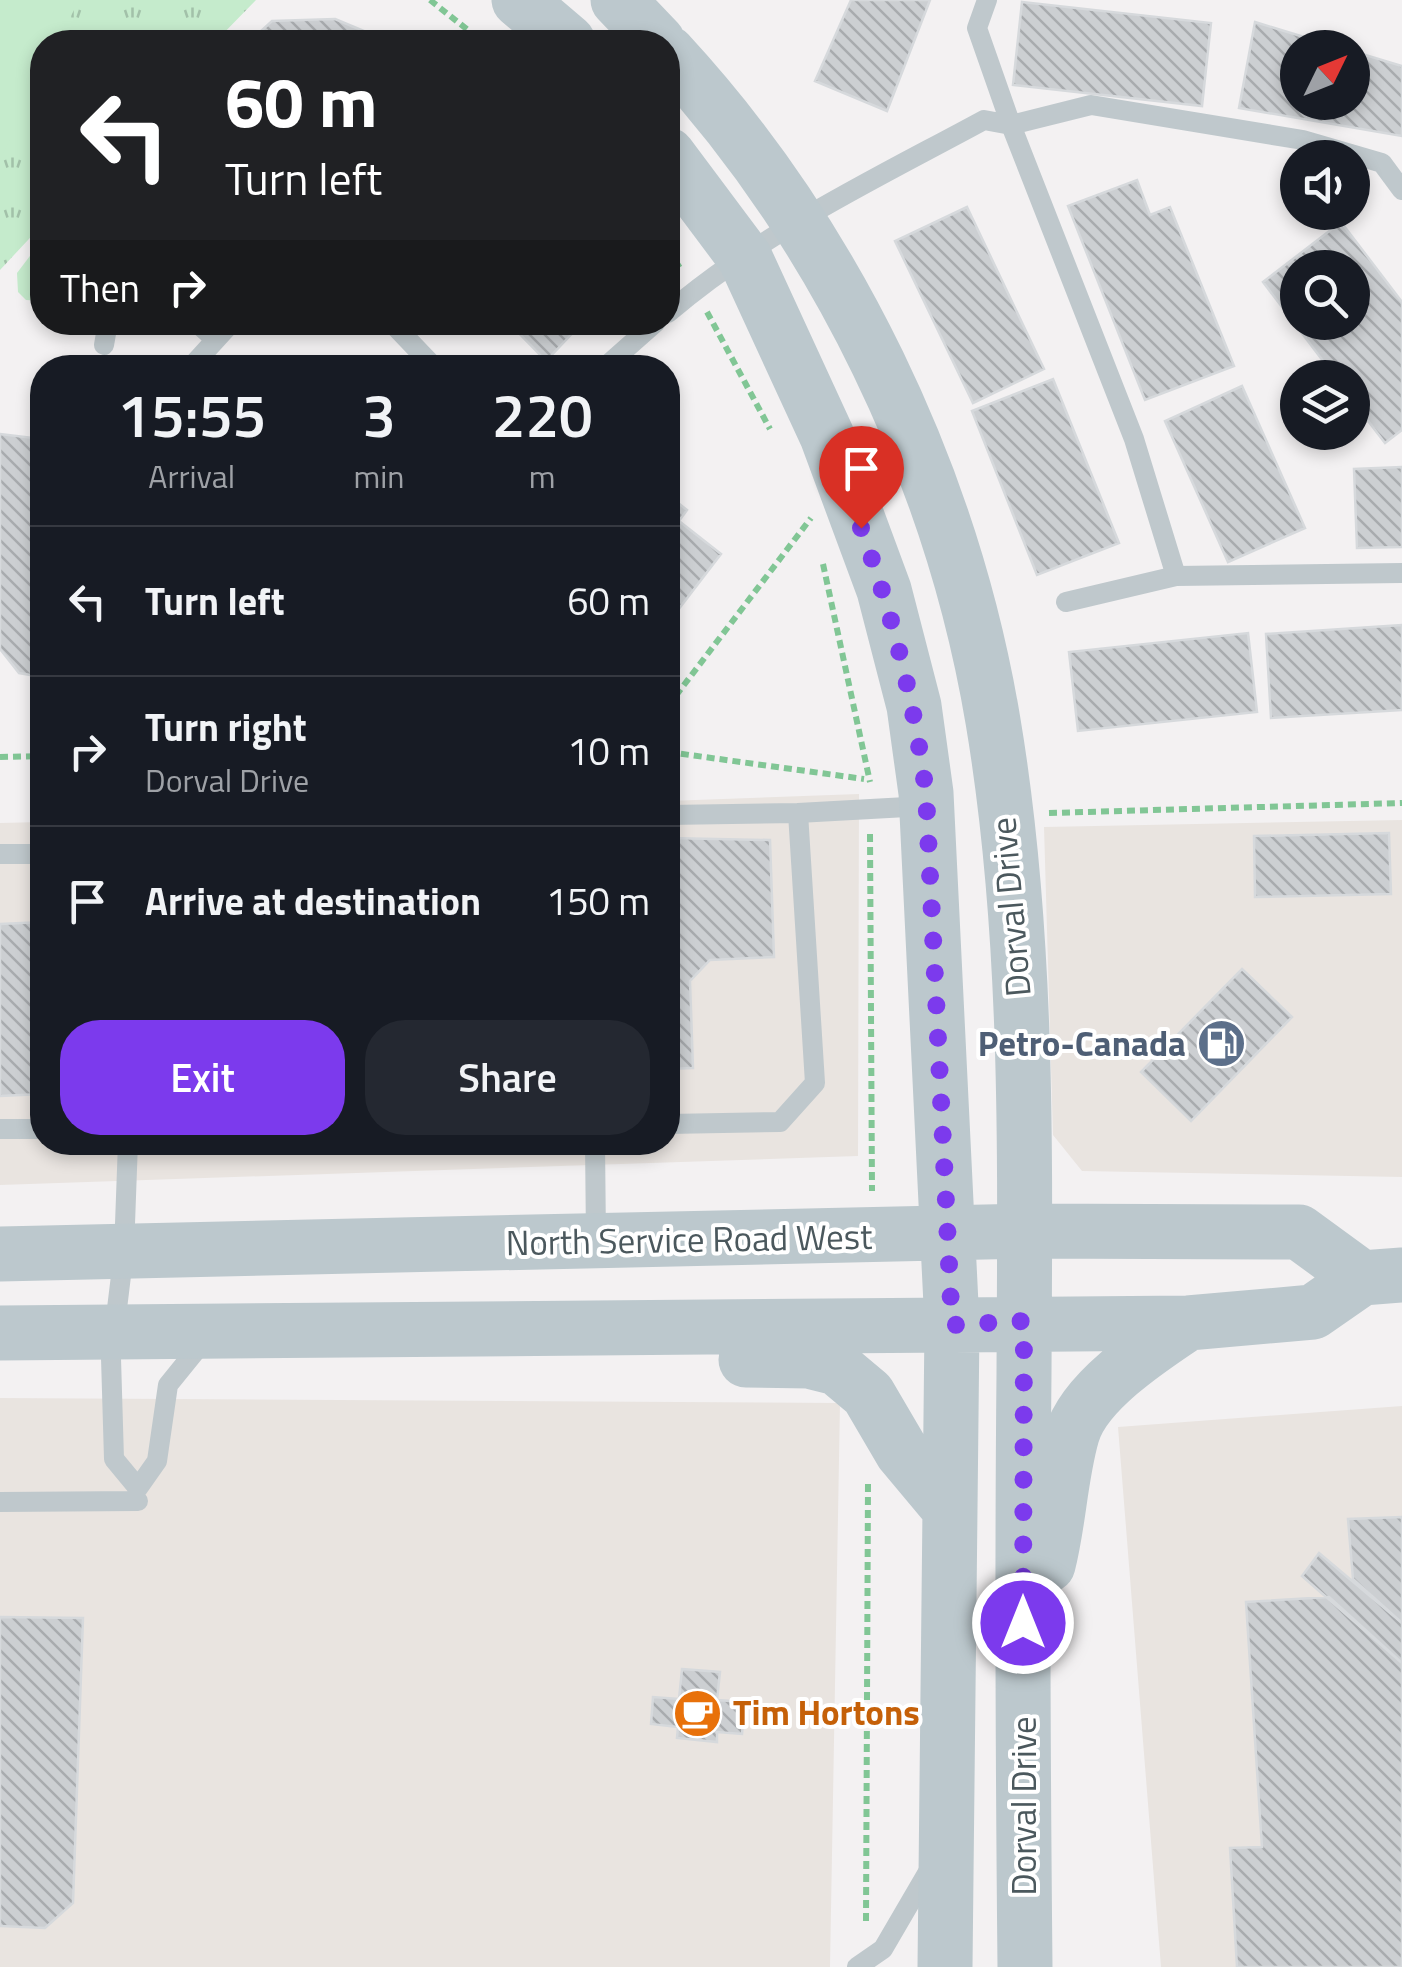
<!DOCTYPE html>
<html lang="en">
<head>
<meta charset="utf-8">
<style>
	body { margin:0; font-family:"Titillium Web",sans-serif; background:#242831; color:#f1f3f6; height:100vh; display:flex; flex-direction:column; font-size:38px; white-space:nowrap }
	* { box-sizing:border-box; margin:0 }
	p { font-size:32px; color:#9ea1a6 }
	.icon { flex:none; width:55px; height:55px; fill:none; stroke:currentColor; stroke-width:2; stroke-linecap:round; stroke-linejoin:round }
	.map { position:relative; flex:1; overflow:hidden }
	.side { position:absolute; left:30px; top:355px; width:650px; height:800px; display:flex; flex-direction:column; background:#171b24; border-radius:40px; box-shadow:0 5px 15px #0003 }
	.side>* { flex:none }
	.top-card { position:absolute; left:30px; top:30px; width:650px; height:305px; border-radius:40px; box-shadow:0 5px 15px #0003; background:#202124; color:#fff; overflow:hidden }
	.needle { width:65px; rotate:47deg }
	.controls { position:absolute; left:1280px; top:30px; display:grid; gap:20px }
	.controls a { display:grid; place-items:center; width:90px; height:90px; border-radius:50%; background:#171b24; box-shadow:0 5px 15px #0003; font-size:50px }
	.pin { position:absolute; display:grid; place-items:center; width:85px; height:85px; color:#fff; margin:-102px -42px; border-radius:50% 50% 50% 0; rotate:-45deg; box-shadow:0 0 10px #0007 }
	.pin .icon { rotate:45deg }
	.me { position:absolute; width:110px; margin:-55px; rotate:0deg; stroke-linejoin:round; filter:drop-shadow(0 0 8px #0008) }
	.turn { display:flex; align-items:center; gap:35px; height:210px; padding:0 30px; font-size:45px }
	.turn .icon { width:130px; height:130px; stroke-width:2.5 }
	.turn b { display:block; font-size:70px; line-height:85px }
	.then { display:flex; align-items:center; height:95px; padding:0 30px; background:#0003; gap:20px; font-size:38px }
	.eta { display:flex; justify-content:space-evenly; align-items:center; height:170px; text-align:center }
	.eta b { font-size:60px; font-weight:600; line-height:70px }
	.cta { display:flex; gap:20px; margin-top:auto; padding:20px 30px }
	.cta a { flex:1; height:115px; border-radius:40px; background:#7c3aed; color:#fff; font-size:40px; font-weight:600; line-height:115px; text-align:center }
	.cta a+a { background:#242831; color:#f1f3f6 }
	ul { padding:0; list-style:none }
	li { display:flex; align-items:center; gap:30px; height:150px; padding:0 30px; border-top:2px solid #363941 }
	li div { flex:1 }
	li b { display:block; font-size:38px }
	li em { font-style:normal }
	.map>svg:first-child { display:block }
	.commercial { fill:#e9e4e0 }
	.park { fill:url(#park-tufts) }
	.pitch { fill:#c5ebcc }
	.building { fill:url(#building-back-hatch); stroke:#d6d9dc; stroke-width:2.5; fill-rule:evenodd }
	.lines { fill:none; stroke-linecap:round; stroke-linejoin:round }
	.path { stroke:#81c695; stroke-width:6; stroke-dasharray:8 5; stroke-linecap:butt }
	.lane { stroke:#bfc8cc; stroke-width:20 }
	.secondary { stroke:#bcc8cd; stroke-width:55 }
	.route { stroke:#7c3aed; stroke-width:18; stroke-dasharray:0 32.4 }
	.labels { text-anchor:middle; stroke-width:8; stroke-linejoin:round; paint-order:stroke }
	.street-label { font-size:35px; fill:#4b585d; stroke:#fff }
	.service-label { font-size:35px; font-weight:bold; fill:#4e5e75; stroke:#fff; text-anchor:end }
	.food-label { font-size:35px; font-weight:bold; fill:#c56008; stroke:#fff; text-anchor:start }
</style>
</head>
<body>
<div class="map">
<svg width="1402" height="1967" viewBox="0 0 1402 1967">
	<defs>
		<pattern id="park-tufts" width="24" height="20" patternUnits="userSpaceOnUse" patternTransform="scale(2.5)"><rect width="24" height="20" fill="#c5ebcc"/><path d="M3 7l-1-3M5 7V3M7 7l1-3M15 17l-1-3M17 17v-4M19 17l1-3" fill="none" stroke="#a2c1a9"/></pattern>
		<pattern id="building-back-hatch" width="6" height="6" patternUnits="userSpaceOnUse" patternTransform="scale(2.5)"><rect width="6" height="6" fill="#cccfd2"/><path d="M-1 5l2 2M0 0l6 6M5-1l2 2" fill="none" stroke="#a8abae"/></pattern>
	</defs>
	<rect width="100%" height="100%" fill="#f3f1f2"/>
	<path class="commercial" d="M859,794l-1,362 -858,29v-362l42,-1v320h626v-341z
		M1402,820v357l-320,-6 -29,-36 -9,-308z
		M0,1398l840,5 -10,564h-830z
		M1402,1406v561h-241l-43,-540z"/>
	<path class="park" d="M0,0h256l-41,42h-173v183l-42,45z
		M42,240v61l-16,-1 -8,-8 -1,-19z"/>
	<path class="pitch" d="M0,0h79l-21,42h-16v32l-42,86z"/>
	<path class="building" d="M851,0h79l-43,111 -72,-30z
		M1022,2l189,21 -9,83 -189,-21z
		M335,19l55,23h-141l23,-21z
		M1255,22l85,26h-42v54h54v-51l50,15v70l-163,-28z
		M1137,180l13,35 20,-8 64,159 -89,34 -77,-194z
		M967,207l77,162 -71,34 -78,-162z
		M1341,222l61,80v128l-17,13 -33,-43v-22h-16l-73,-96zM1298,268h54v54h-54z
		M508,322h75l-37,39z
		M1053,379l66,164 -82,32 -65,-164z
		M1242,386l63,142 -77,34 -63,-141z
		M0,434l42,5v238l-23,-4 -19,-24z
		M1402,467v80l-45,1 -3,-79z
		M668,495l19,15 -8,11 42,33 -53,69z
		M1402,625v85l-131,8 -5,-84z
		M1248,633l9,79 -179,19 -9,-79z
		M1389,833l2,61 -136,3 -1,-61z
		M668,838l102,2 4,117 -64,3 -20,21 3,87 -25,1z
		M42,922v172l-42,2v-172z
		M1242,969l50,48 -101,104 -50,-49z
		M1402,1517v106l-49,-44 -5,-60z
		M1319,1553l83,70v40l-100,-87z
		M1329,1597l73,66v304h-165l-7,-119 32,-1 -16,-245z
		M0,1617l83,1 -10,285 -28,25 -45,-2z
		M682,1669l38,3 -3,28 28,2 -3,32 -25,-2v10l-40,-4 1,-11 -27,-3 2,-27 26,2z"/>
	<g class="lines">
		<path class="path" d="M430,0l53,42
			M668,250l14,21
			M707,312l63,117
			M823,564l47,218
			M668,706l143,-188
			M668,752l196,27
			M0,757l42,-1
			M1049,813l353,-10
			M870,834l2,357
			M866,1921l2,-438"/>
		<path class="lane" d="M987,0l-10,28 34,97 123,314 42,137 226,-3
			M668,313c93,-80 209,-135 316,-193l27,5 80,-20 212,35 79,23 20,27
			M196,322l19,17
			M391,322l44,46
			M104,345l4,-23
			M190,368l42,-46
			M604,368l52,-46
			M1066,602l110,-26
			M668,815l130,-2
			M0,854h42
			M668,1124l112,-2 35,-39 -17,-270 127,-7
			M0,1129h42
			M128,1142l-4,109 -13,107 3,101 24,29 19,-27 11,-76 34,-42
			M595,1142l1,98
			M0,1502l138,-1
			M857,1967l26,-18 49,-84"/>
		<path class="secondary" d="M519,0l49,42
			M618,0l40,42
			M668,53c168,182 284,423 325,668 36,215 32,436 31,653 -2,197 -1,395 1,593
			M668,155l77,103 82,178 57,154 30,116 12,87 26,532 -7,642
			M0,1254l1027,-23 272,1 63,46
			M0,1333l1188,-10 125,-11 49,-34 40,-3
			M746,1360l63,1 28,7 31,26 34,58 46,55
			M1048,1565c11,-43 12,-88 24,-130 12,-44 80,-88 116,-112"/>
	</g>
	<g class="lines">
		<path class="route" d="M861,528c32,87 53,173 65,265l26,532 72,-4 -1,302"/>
	</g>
	<defs>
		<symbol id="fuel-disc" viewBox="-11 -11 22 22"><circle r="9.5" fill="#5c6f8a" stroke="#fff"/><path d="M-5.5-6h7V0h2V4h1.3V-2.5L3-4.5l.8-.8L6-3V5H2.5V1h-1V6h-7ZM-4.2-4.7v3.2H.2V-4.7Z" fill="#fff"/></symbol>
		<symbol id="cafe-disc" viewBox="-11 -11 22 22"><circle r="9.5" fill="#e8710a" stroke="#fff"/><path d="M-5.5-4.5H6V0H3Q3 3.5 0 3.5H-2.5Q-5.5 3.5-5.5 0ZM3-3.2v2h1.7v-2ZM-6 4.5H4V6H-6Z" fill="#fff"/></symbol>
	</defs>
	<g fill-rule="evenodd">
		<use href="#fuel-disc" x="1194" y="1016" width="55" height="55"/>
		<use href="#cafe-disc" x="670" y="1686" width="55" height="55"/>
	</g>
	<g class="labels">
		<g class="street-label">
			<text transform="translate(1011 907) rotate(-95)" y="12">Dorval Drive</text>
			<text transform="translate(689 1240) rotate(-1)" y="12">North Service Road West</text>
			<text transform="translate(1024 1806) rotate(-90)" y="12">Dorval Drive</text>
		</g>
		<g class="service-label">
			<text x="1186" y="1056">Petro-Canada</text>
		</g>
		<g class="food-label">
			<text x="733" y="1725">Tim Hortons</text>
		</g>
	</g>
</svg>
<div class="controls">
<a><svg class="needle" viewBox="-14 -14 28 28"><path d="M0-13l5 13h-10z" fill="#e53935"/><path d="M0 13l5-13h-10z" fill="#9ea1a6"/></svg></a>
<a><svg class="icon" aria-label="sound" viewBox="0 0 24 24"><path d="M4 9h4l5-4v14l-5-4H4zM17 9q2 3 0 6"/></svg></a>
<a><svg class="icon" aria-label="search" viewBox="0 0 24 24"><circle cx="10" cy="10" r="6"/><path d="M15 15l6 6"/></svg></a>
<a><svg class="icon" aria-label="layers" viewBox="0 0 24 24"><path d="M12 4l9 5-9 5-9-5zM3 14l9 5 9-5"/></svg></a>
</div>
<div class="pin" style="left:861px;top:528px;background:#d93025"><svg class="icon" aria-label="arrive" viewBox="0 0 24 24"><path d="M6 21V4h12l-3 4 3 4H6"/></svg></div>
<svg class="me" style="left:1023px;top:1623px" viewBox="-20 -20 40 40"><circle r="17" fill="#7c3aed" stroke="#fff" stroke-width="3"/><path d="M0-11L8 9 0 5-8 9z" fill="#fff"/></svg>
<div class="top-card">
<div class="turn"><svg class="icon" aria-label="left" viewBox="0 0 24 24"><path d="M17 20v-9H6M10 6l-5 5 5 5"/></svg><div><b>60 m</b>Turn left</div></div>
<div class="then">Then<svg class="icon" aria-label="right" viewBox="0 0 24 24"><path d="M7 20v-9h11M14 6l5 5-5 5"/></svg></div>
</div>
<section class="side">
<div class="eta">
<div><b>15:55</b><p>Arrival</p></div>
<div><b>3</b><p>min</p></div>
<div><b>220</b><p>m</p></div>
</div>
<ul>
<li><svg class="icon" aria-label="left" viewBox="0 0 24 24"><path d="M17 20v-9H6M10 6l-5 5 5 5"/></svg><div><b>Turn left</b></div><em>60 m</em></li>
<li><svg class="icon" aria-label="right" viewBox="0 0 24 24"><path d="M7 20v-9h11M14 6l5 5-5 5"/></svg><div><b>Turn right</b><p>Dorval Drive</p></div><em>10 m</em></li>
<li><svg class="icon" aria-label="arrive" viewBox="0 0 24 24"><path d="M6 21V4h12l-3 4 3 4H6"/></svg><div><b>Arrive at destination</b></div><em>150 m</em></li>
</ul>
<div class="cta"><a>Exit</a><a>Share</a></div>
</section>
</div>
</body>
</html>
